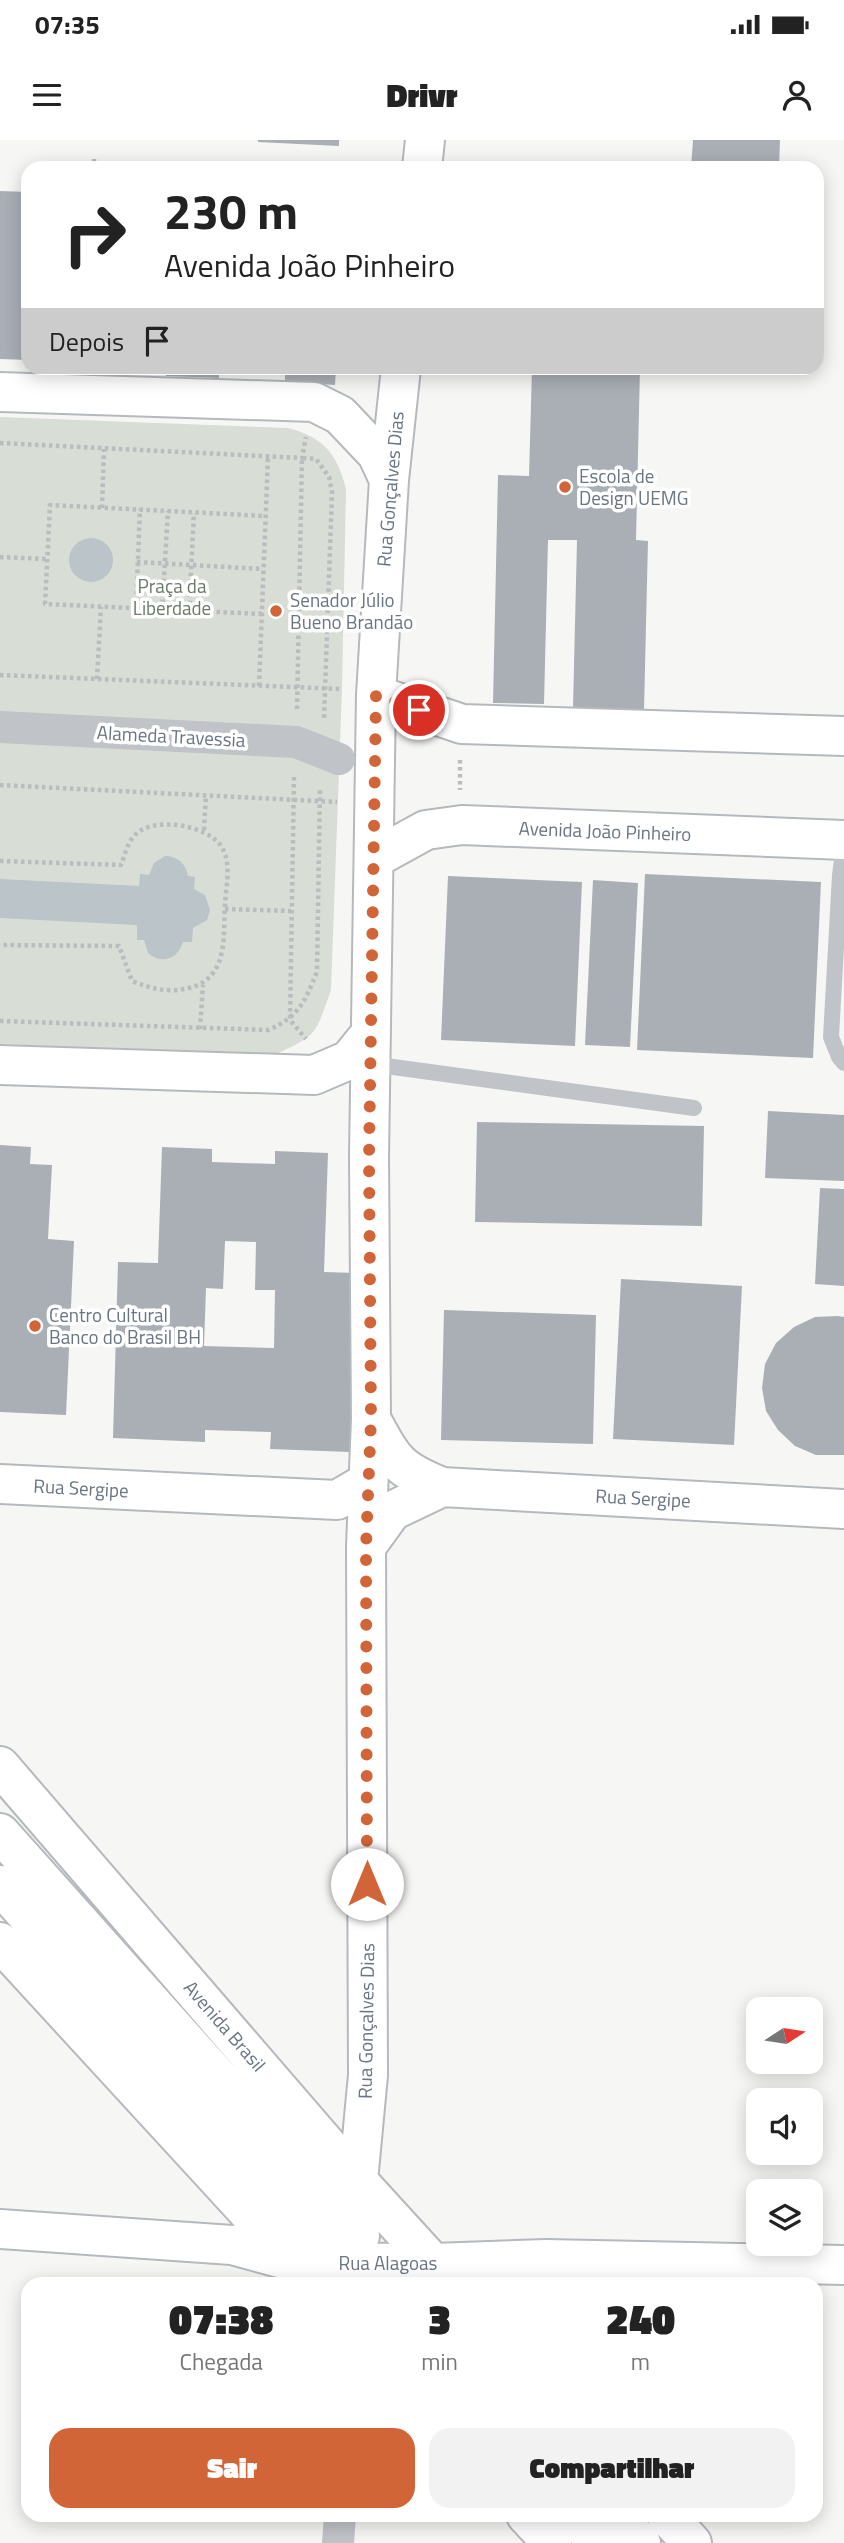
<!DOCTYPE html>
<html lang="pt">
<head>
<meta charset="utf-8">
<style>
	body { margin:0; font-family:"Titillium Web",sans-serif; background:#f2f2f2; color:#222; height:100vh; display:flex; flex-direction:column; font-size:26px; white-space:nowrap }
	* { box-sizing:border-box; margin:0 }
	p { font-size:23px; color:#767676 }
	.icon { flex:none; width:38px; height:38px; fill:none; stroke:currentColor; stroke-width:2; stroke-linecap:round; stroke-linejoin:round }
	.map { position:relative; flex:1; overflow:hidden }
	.details { position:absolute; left:21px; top:2137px; width:802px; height:245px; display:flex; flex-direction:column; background:#fff; border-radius:21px; box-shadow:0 4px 18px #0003 }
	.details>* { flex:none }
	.hud { position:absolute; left:21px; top:21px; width:803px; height:214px; border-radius:21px; box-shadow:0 4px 18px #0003; background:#fff; color:#222; overflow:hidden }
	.needle { width:46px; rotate:78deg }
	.tools { position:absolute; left:746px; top:1857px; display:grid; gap:14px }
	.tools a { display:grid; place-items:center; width:77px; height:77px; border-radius:14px; background:#fff; box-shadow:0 4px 18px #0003; font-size:35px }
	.pin { position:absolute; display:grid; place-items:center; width:60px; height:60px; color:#fff; margin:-30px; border:4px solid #fff; border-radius:50%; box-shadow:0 2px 7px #0007 }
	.me { position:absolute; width:77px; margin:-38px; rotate:0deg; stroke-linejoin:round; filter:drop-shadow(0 0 5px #0008) }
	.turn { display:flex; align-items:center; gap:24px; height:147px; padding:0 28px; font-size:32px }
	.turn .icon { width:91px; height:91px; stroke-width:2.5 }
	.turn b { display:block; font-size:49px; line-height:60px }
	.then { display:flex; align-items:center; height:66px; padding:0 28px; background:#0003; gap:14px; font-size:26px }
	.eta { display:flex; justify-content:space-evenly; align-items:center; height:119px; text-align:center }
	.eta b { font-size:42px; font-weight:800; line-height:49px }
	.action { display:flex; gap:14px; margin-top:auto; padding:14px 28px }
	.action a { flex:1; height:80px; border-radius:21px; background:#d26538; color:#fff; font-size:28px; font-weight:800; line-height:80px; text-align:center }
	.action a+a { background:#f2f2f2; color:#222 }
	.status { display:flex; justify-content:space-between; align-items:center; height:49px; padding:0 35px; background:#fff; direction:ltr }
	.status svg { height:19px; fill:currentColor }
	header { display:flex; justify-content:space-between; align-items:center; height:91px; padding:0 28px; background:#fff; font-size:32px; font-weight:800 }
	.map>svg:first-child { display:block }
	.green { fill:#d8ddd5 }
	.water { fill:#bbc4c9 }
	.building { fill:#a9afb5; fill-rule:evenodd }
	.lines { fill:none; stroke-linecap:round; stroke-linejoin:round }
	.secondary-casing { stroke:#b5b9bd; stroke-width:42 }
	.path { stroke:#babcbf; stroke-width:4.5; stroke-dasharray:3.5 3.5; stroke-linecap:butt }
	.lane { stroke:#c0c3c7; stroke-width:16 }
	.street { stroke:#c0c3c7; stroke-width:32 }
	.secondary { stroke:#fff; stroke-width:38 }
	.route { stroke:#d26538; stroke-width:12; stroke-dasharray:0 21.6 }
	.poi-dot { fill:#d26538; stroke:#fff; stroke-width:2.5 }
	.labels { text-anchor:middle; stroke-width:7; stroke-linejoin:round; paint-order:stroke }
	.poi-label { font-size:19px; fill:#697582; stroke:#fff; text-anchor:start }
	.street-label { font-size:19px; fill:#697582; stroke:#fff }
	.park-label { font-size:19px; fill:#697a67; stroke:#fff }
</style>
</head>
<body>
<div class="status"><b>07:35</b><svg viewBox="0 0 49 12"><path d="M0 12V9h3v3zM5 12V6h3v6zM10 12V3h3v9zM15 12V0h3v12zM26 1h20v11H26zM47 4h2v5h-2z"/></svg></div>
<header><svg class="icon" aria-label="menu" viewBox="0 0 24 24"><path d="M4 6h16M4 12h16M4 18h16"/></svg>Drivr<svg class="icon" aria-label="person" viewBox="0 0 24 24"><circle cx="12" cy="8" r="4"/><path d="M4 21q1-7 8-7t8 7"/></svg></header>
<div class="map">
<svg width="844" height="2403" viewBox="0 0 844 2403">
	<rect width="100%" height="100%" fill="#f6f7f4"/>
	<path class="green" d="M0,277l288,11c35,9 49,25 58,61l-4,200 -11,301c-16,45 -13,45 -57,65l-274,-11z"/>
	<path class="water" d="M69 420a22 22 0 1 1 44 0a22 22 0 1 1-44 0Z
		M165,716c13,0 21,8 23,20l7,1 -1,12 11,6 5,15 -3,10 -14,8 -1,14h-9c-5,17 -21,23 -35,11l-4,-13h-7v-15l-137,-7v-39l139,7 1,-12 9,1 5,-12z"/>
	<path class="building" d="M258,0h81v6l-81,-4z
		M693,0h87l-1,28h-88z
		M0,51l28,1v168l-28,-1z
		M166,228h53v10l-53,-2z
		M285,228h51l-1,17 -50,-3z
		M532,228h108l-4,172 12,1 -4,169 -71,-2 4,-168h-29l-4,164 -51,-1 5,-228 31,1z
		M645,734l176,8 -8,176 -176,-8z
		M448,736l134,6 -7,164 -134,-6z
		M593,740l45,3 -8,164 -45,-2z
		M768,971l76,4v66l-79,-3z
		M477,982l227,4 -2,100 -227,-4z
		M0,1005l31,2 -1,17 22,1 -4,74 26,2 -8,174 -66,-3z
		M162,1007l50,2v13l63,2v-13l53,2 -4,119 32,1 -6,179 -80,-3 1,-17 -66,-2v12l-92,-4 5,-176 40,1zM225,1101l31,1 -1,48h20l-1,58 -70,-2 2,-58 17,1z
		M820,1048l24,1v97l-29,-2z
		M621,1139l121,7 -8,159 -121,-6z
		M444,1170l152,5 -3,129 -152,-4z
		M838,1176l6,1v138h-28l-21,-9 -17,-16 -12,-19 -4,-23 3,-24 11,-21 18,-16 21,-10z"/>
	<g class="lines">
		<defs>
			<path id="secondary" d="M422,28l3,-28
				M0,252l314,10 26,13 37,39 12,26
				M376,555l86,29 382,12
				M375,718l51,-28 36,-5 382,15
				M0,925l314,10 35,-15 22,-27
				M371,1279c23,42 26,50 71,68l402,22
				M0,1344l337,16 31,-18
				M366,1407l26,-36 50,-24
				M0,1626l358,415 94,103
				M0,1693l360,403
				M0,1745l286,321 52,54
				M0,1802l295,321
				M0,2089l232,16 24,-3
				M232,2105l62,17 139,1 113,-4 298,6
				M294,2122l52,-41 12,-40 10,-106 -2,-528 5,-128 -2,-262 7,-462 13,-215 12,-112
				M526,2375l26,28
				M572,2375l26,28
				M615,2375l26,28
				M666,2375l26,28"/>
		</defs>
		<use href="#secondary" class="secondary-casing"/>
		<path class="path" d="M94,28v-9
			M0,303l302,15 4,-21
			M102,368l2,-59
			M0,417l47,2
			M137,422l126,7
			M136,468l4,-99
			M162,470l6,-99
			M189,471l5,-98
			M262,474l-217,-10 5,-99 215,11
			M0,535l341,14
			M97,539l4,-72
			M259,546l9,-229
			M297,569l5,-251 14,1 13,18 3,15 -8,227
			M460,620v30
			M294,637l-4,243 16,19
			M0,645l337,17
			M204,690l2,-35
			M0,721l121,4c3,-8 7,-23 13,-29 18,-21 73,-11 87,10 11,16 5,40 4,58 -2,33 4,74 -36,84 -21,5 -37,1 -57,-7l-13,-35 -119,-1
			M225,769l66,2
			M0,881l269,9c31,-15 35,-27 48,-58l3,-184
			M200,889l3,-44"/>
		<path class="lane" d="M844,704l-4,31 -9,162 8,20 5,6
			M371,924l323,44"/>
		<path class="street" d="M0,587l296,15 43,17
			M338,2403l2,-28"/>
		<use href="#secondary" class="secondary"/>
	</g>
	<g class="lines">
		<path class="route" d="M367,1744l-1,-337 5,-128 -2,-262 7,-462 43,15"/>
	</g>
	<g class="poi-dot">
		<circle cx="565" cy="347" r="7"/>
		<circle cx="276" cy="471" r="7"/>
		<circle cx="35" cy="1186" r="7"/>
	</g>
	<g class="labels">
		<g class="poi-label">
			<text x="579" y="343">Escola de<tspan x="579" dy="22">Design UEMG</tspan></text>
			<text x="290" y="467">Senador Júlio<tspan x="290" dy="22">Bueno Brandão</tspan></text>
			<text x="49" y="1182">Centro Cultural<tspan x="49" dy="22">Banco do Brasil BH</tspan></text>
		</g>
		<g class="street-label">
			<text transform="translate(390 349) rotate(-85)" y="7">Rua Gonçalves Dias</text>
			<text transform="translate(171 596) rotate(3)" y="7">Alameda Travessia</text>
			<text transform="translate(605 691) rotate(2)" y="7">Avenida João Pinheiro</text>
			<text transform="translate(81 1348) rotate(3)" y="7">Rua Sergipe</text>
			<text transform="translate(643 1358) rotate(3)" y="7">Rua Sergipe</text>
			<text transform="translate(366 1881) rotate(-89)" y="7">Rua Gonçalves Dias</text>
			<text transform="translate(225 1886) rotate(49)" y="7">Avenida Brasil</text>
			<text x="388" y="2130">Rua Alagoas</text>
		</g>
		<g class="park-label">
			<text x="172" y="453">Praça da<tspan x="172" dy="22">Liberdade</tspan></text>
		</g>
	</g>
</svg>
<div class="tools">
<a><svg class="needle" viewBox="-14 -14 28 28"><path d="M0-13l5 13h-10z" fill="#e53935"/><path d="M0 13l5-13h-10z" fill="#767676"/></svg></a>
<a><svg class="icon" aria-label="sound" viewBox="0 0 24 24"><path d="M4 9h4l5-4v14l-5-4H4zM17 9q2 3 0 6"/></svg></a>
<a><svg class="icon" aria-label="layers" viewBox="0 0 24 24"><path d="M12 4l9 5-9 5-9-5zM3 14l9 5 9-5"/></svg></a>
</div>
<div class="pin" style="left:419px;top:570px;background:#d93025"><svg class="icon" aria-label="arrive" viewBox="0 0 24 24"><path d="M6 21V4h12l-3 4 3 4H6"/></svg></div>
<svg class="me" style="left:367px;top:1744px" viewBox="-20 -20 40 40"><circle r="19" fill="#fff"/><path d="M0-13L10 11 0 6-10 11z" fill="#d26538"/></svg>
<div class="hud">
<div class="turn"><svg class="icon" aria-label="right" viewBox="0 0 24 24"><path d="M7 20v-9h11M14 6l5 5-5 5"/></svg><div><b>230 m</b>Avenida João Pinheiro</div></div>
<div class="then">Depois<svg class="icon" aria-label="arrive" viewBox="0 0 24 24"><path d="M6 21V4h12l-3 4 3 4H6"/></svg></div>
</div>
<section class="details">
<div class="eta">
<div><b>07:38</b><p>Chegada</p></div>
<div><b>3</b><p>min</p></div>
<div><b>240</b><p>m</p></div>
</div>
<div class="action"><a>Sair</a><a>Compartilhar</a></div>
</section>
</div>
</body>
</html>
